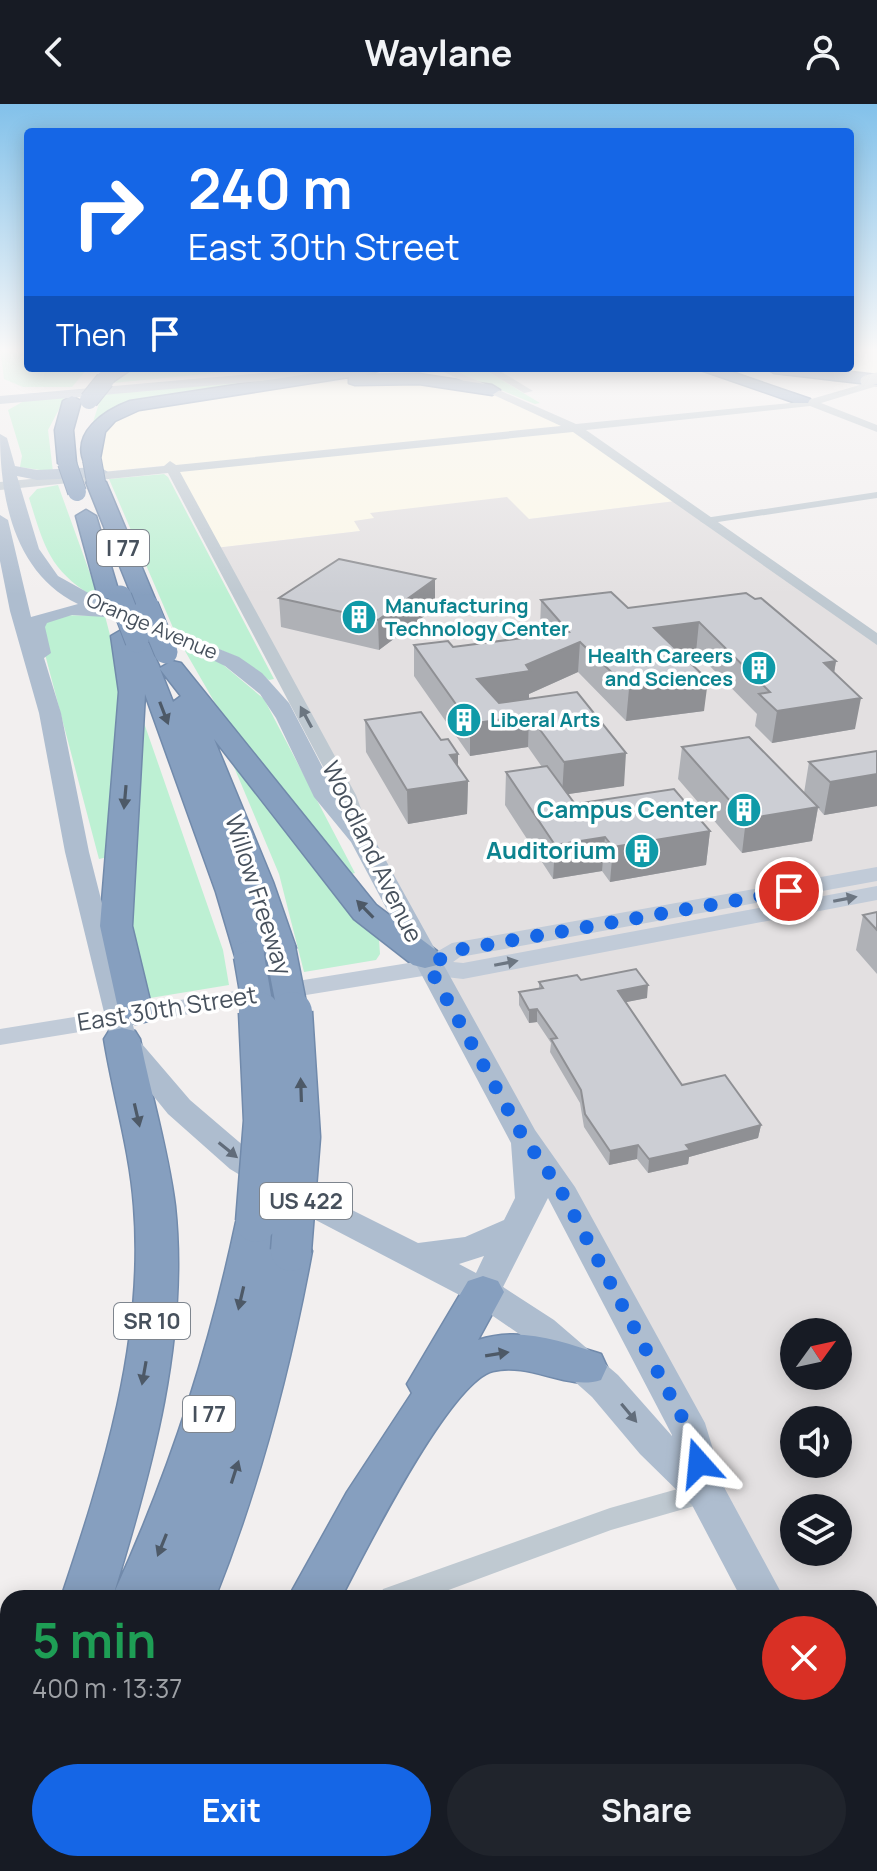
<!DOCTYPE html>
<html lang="en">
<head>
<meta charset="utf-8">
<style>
	body { margin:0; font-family:Manrope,sans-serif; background:#20242c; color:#f1f3f6; height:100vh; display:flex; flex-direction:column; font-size:30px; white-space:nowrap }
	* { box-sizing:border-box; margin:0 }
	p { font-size:26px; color:#9ea1a6 }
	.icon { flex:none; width:44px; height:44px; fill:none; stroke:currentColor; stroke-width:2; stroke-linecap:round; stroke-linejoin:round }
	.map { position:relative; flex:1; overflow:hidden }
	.drawer { position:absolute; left:0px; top:1486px; width:878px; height:282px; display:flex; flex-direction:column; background:#171b24; border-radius:24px 24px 0 0; box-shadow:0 4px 20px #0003 }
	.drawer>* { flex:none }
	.guide { position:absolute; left:24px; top:24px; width:830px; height:244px; border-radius:8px; box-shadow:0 4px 20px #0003; background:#1566e6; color:#fff; overflow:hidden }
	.needle { width:52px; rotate:57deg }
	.tools { position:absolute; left:780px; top:1214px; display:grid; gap:16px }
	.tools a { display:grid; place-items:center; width:72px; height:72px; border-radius:50%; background:#171b24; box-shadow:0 4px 20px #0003; font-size:40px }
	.pin { position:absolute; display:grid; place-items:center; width:68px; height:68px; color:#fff; margin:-34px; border:4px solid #fff; border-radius:50%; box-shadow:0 2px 8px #0007 }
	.me { position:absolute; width:88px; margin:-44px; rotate:342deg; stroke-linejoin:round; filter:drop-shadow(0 0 6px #0008) }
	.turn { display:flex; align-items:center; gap:28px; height:168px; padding:0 32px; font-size:36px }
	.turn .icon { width:104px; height:104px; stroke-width:2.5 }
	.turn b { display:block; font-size:56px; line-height:68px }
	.then { display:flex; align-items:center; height:76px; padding:0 32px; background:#0003; gap:16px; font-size:30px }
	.round { display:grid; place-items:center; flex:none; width:84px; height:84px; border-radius:42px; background:#20242c }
	.head { display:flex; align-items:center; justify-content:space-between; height:136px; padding:0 32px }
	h1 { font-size:48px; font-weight:700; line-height:60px; color:#1e9e55 }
	.button { display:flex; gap:16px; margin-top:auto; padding:16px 32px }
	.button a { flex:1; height:92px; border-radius:48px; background:#1566e6; color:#fff; font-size:32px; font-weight:700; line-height:92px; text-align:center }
	.button a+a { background:#20242c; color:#f1f3f6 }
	header { display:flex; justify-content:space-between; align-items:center; height:104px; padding:0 32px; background:#171b24; font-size:36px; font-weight:700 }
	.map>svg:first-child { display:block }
	.commercial { fill:#fcf8e8 }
	.education { fill:#e3e0e1; fill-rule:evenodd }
	.green { fill:#bdf0d3 }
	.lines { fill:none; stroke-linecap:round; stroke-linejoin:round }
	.motorway-casing { stroke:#718aab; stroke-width:3 }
	.minor { fill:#bfc9d1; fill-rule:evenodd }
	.tertiary { fill:#bfc9d1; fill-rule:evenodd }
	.secondary { fill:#c1cbd8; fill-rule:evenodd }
	.primary { fill:#aebdcf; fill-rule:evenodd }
	.motorway { fill:#869fbf; fill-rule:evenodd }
	.motorway-bridge-far3-casing { stroke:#718aab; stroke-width:20; stroke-linecap:butt }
	.motorway-bridge-far2-casing { stroke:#718aab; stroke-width:25; stroke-linecap:butt }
	.motorway-bridge-far1-casing { stroke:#718aab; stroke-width:33; stroke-linecap:butt }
	.motorway-bridge-casing { stroke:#718aab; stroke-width:43; stroke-linecap:butt }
	.tertiary-bridge { stroke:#bfc9d1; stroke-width:11 }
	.motorway-bridge-far3 { stroke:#869fbf; stroke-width:18 }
	.motorway-bridge-far2 { stroke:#869fbf; stroke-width:23 }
	.motorway-bridge-far1 { stroke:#869fbf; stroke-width:30 }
	.motorway-bridge { stroke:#869fbf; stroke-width:40 }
	.wall { fill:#afb1b6 }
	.shaded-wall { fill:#8f9094 }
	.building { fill:#ccced4; stroke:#8f9094; stroke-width:2 }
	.oneway { fill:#4d5967 }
	.oneway2 { fill:#6b7580 }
	.oneway3 { fill:#6c7682 }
	.oneway4 { fill:#616c7a }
	.route { stroke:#1566e6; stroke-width:14; stroke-dasharray:0 25.2 }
	.labels { text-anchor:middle; stroke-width:7; stroke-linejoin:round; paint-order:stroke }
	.far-culture-label { font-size:20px; font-weight:bold; fill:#0d838f; stroke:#fff; text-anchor:start }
	.far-street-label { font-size:20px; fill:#47515d; stroke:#fff }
	.shield { fill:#fff; stroke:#7e858e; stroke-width:2 }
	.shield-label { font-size:22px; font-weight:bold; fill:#47515d }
	.culture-label { font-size:24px; font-weight:bold; fill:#0d838f; stroke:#fff; text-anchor:end }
	.street-label { font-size:24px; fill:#47515d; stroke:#fff }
</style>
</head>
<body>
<header><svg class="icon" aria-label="back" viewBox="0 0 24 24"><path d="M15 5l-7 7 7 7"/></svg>Waylane<svg class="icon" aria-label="person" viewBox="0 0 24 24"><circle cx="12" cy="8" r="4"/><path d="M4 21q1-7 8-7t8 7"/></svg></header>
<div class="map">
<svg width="877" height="1767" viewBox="0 0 877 1767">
	<rect width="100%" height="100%" fill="#f2efef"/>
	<path class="commercial" d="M850,244h27v26l-50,-6h23z
		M366,275l126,11 52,21 132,90 -147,18 -154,-1 -15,13 -145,17 -45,-83 -70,7 -9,-18 10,-30 71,-27z"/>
	<path class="education" d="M507,393l22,22 147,-18 201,139v1028l-7,3v-73h-107l-548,-1050 145,-17 -6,-10 20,-3 -4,-5zM794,1228h44v44h-44zM794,1316h44v44h-44zM794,1404h44v44h-44z"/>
	<path class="green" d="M0,244h28v20h60l-16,19h-49l-19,-8z
		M136,264h133l-157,15z
		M447,264h35l58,35 -5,1z
		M314,271l-204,37 -17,10 9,-28z
		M66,292l-18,34 5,42 -33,-5 2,-11 -14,-46 16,-9z
		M164,370l4,3 106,202 -5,1 -34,-24 -61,-26 -65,-151z
		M58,381l42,116c-50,-30 -54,-49 -71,-103l8,-9z
		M56,511l49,1 16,61 -13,180 -9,2 -58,-220 2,-16z
		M181,540l40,19 43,36 91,174 -7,2 -133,-172z
		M143,616l80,230 6,35 -85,14 -17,-41z
		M229,651l150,185 1,14 -4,6 -72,12 -25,-98z"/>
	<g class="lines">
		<defs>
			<path id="motorway" d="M114,264h19l-22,15h-12v-6z
				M347,264h40l-22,7 54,-1 73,11 8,5 -8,5 -73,-11 -64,1 -6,-2v-6l-210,33 -24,11 -10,11 -6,32h-14c-15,-31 20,-54 45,-63z
				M695,264h25l90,31 -2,4h-12z
				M766,264h50l61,7v10l-103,-12z
				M72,292l9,5 -8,29 3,33 -9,6 -9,-6 -3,-33 8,-29z
				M96,372l10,6 52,124 -3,5h-16l-3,-5 -50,-124z
				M86,406l10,6 23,77 -3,5h-16l-3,-5 -21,-77z
				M123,525l8,2 5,11 13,1 11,25 12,-7 9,2 195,242 61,46 5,7 -5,7 -12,3 -12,-3 -59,-46 -140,-180 59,143 23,66 -4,7 -12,3 -12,-3 -7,-14 5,15 -5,7 -12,3 -12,-3 -21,-71 -71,-198 -13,232 21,87 -5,8 -12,3 -12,-3 -5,-8 -19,-87 19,-234 -8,-56zM160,565l21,27 -8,6z
				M122,924l13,3 5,8c11,56 28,110 35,167 14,131 -23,263 -61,387 55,-120 95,-242 122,-371l6,-10 14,-5 14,5 6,10 -4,26 4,-8 15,-4 15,4 6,11c-22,119 -52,234 -97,347h-154c42,-125 84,-258 73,-392 -4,-56 -21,-111 -30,-167l5,-8z
				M483,1172l15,5 6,11 -26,48c41,-14 83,1 123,14l6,13 -6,13c-34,11 -70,-18 -108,-9 -44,11 -129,183 -152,227h-53l59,-106 65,-99 -5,-9 61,-103z
				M8,1653v107h22l-3,7h-27v-110z
				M31,1760h61l-3,7h-61z
				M135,1760h61l-3,7h-61z"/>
		</defs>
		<use href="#motorway" class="motorway-casing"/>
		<path class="minor" d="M877,388v6l-172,26 -5,-3 5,-3z
			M706,1377l9,3 4,8 -4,8 -104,30 -184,68h-48l4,-9 227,-81z
			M304,1760h32l2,7h-32z"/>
		<path class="tertiary" d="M435,264h14l127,56 225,-22 76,-22v6l-56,17 56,22v7l-67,-26 -224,24 291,203v12l-304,-213 -393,40 176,323 16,44 -10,6 -10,-6 -14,-44 -170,-322 -168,17v-8l164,-16 6,-5 6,4 385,-39z
			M482,264h13l38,23 -9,2z"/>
		<path class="secondary" d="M877,763v14l-417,76 -7,5 10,1 414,-77v14l-414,79 -34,-4 -429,70v-16l421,-68 31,-18z"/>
		<path class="primary" d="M319,264h52l-7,4 -364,32v-8z
			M0,330l7,4 8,28 22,4 63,-3 8,5 -8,5 -63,3 -20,-4 22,73 19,27 52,29 129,52 23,16 27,30 49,94 36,42 161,291 40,57 130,236 20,66 59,109h-43l-49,-93 -52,-51 -48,-57 -64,-57 -57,-39 -163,-85 -78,-47 -62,-55 -56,-69 -47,-193 -26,-139 -29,-102 -10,-50v-46l8,5 23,97 47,-13c-64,-31 -78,-106 -78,-170zM72,511l33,2 91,35 29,14 35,28 16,24 38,79 37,45 160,301 4,55 -11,22 -39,17 -47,6 -86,-43 -80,-47 -62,-53 -54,-63 -47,-185 -28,-139 -17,-55 7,-5 -6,-26 2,-4zM548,1094l124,237v1l-54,-61 -64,-55 -51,-33zM484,1152l-8,17 -17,-9z
			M870,1673l7,3v58l-7,-3z"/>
		<use href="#motorway" class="motorway"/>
		<defs>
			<path id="motorway-bridge-far3" d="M89,296l16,-20
				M92,356l4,22
				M67,359l10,29"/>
			<path id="motorway-bridge-far2" d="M120,493l17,44
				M147,502l19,46"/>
			<path id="motorway-bridge-far1" d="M280,844l13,66
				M249,852l10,58"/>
			<path id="motorway-bridge" d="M256,1118l8,-101 -5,-109
				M291,1147l9,-114 -8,-125"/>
		</defs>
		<use href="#motorway-bridge-far3" class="motorway-bridge-far3-casing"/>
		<use href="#motorway-bridge-far2" class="motorway-bridge-far2-casing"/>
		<use href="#motorway-bridge-far1" class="motorway-bridge-far1-casing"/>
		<use href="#motorway-bridge" class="motorway-bridge-casing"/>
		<path class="tertiary-bridge" d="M866,277l11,-3"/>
		<use href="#motorway-bridge-far3" class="motorway-bridge-far3"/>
		<use href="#motorway-bridge-far2" class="motorway-bridge-far2"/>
		<use href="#motorway-bridge-far1" class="motorway-bridge-far1"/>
		<use href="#motorway-bridge" class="motorway-bridge"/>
	</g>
	<path class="wall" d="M746,489l90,68 -2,12 21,56 -83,14 -17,-17 2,-12 -61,-62 -15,2 23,57 -78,10 -48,-49 -49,22v5l95,87 -56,8 7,10 135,27 -4,34 -96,17 -8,-11 -49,8 -48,-74 1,-33 36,-5 -14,-20 -58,9 -56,-80v-31l39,2 92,-12 -5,-5 1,-30 87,8z
		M279,494l156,10 -56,42 -98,-23z
		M365,616l93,34v12l10,15 -1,33 -59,10 -42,-72z
		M682,643l122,46 5,-31 68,-11v55l-53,9 -6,-7 -6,33 -70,12 -64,-74z
		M877,808v62l-21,-24 7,-35z
		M581,876l66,18 -21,4 56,83 79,40 -3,13 -69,19 -1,7 -40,9 -11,-14 -28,6 -25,-38 -4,-24 -30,-51 1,-9 -14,-21 -8,1 -10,-18v-13l20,-4v-6z"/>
	<path class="shaded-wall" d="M435,475v29l-56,42 -1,-30z
		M699,518l-3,30 -45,6 3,-30z
		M580,538l-2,30 -49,22v8l-52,8v-31l49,-14z
		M836,557l-5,30 -7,-28z
		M708,576l-4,31 -78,10 3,-32z
		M861,594l-6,31 -83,14 5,-32z
		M529,611l-1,32 -58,9v-32z
		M626,649l-2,33 -62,9 2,-33z
		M458,650v29l10,-2 -1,33 -59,10 -1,-34 43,-35z
		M877,670v32l-53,9 6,-33z
		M818,703l-6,34 -70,12 4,-34z
		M710,727l-4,34 -96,17 3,-35z
		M605,733l-3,34 -49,8 2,-34z
		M648,881l-1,13 -30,6 1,-13z
		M537,905v13l-8,1v-13z
		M761,1021l-3,13 -69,19 -1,7 -40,9 1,-14 37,-14z
		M638,1041l-1,14 -28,6 1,-14z"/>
	<path class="building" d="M339,455l96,20 -57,41 -99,-22z
		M611,488l17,16 118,-15 9,6 6,-1 75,63 -12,2 37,35 -84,13 -18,-17 11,-2 -71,-70 -45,6 54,52 -79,9 -49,-47 -54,23 4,6 -53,8 22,24 78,-11 49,61 -62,9 -35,-47 -59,9 -56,-79 34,-4 5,6 116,-15 -28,-32z
		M421,608l20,28 7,-1 10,15 -8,1 18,26 -61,9 -42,-70z
		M749,633l69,70 -72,12 -64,-72z
		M877,647v23l-47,8 -21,-20z
		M547,662l28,38 99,-15 36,42 -97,16 -8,-10 -50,8 -49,-73z
		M877,808v18l-14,-15z
		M636,865l12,16 -30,6 64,94 43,-10 36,50 -75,20 4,5 -41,9 -11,-14 -28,6 -25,-37 -4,-24 -30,-51 6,-1 -20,-29 -8,1 -10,-18 24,-4 -4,-6 38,-7 4,5z"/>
	<defs><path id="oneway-solid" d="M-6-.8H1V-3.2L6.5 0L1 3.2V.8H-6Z" transform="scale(2)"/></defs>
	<g class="oneway">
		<use href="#oneway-solid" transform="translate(164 609) rotate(69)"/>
		<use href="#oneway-solid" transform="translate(125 693) rotate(95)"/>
		<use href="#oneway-solid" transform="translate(365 805) rotate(-134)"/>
		<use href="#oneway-solid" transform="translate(301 986) rotate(-92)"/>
		<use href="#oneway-solid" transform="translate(137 1011) rotate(77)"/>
		<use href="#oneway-solid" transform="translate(241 1194) rotate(103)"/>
		<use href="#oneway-solid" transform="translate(497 1250) rotate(-9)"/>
		<use href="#oneway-solid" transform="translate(144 1269) rotate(100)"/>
		<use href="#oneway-solid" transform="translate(235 1368) rotate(-72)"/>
		<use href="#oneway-solid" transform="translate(162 1441) rotate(112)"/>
	</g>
	<use class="oneway2" href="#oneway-solid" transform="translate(306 613) rotate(-118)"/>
	<g class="oneway3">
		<use href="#oneway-solid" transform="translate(845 795) rotate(-11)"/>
		<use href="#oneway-solid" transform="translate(506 859) rotate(-11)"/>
	</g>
	<g class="oneway4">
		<use href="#oneway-solid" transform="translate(228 1046) rotate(39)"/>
		<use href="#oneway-solid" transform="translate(629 1309) rotate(50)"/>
	</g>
	<linearGradient id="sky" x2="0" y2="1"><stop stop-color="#82c1ea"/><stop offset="0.5" stop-color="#f9f8f8"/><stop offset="1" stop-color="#f9f8f8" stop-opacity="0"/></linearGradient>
	<rect width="877" height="491" fill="url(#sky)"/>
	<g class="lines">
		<path class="route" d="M699,1359l-8,-29 -132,-247 -37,-52 -93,-168 23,-16 337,-60"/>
	</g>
	<defs>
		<symbol id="building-disc" viewBox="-11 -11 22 22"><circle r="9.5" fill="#0f9aa8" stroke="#fff"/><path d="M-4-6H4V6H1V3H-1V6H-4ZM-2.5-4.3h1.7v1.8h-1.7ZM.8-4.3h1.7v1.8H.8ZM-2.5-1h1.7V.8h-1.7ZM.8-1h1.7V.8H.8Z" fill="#fff"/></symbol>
	</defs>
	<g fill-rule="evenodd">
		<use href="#building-disc" x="339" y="493" width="40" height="40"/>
		<use href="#building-disc" x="739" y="544" width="40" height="40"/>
		<use href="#building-disc" x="444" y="596" width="40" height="40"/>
		<use href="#building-disc" x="724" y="686" width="40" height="40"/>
		<use href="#building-disc" x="622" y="727" width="40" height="40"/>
	</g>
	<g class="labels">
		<g class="far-culture-label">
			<text x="385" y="509">Manufacturing<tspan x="385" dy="23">Technology Center</tspan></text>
			<text x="733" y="559" text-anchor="end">Health Careers<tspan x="733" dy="23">and Sciences</tspan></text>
			<text x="490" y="623">Liberal Arts</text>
		</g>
		<g class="far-street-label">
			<text transform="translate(152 522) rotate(23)" y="7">Orange Avenue</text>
		</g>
		<g class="shield">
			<rect x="97" y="426" width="52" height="36" rx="6"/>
			<rect x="260" y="1079" width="92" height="36" rx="6"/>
			<rect x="114" y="1199" width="76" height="36" rx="6"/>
			<rect x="183" y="1292" width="52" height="36" rx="6"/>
		</g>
		<g class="shield-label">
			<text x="123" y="452">I 77</text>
			<text x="306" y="1105">US 422</text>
			<text x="152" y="1225">SR 10</text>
			<text x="209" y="1318">I 77</text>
		</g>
		<g class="culture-label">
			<text x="718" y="714">Campus Center</text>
			<text x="616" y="755">Auditorium</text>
		</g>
		<g class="street-label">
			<text transform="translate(372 748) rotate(64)" y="8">Woodland Avenue</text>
			<text transform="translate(258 791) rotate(72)" y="8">Willow Freeway</text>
			<text transform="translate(167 905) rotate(-9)" y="8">East 30th Street</text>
		</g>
	</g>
</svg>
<div class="tools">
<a><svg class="needle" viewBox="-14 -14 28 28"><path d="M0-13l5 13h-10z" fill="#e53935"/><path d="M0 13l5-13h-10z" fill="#9ea1a6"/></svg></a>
<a><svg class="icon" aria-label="sound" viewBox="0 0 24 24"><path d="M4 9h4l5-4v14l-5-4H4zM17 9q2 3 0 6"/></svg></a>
<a><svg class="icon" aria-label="layers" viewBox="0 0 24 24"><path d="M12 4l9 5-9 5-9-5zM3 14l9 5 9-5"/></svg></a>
</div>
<div class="pin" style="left:789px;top:787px;background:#d93025"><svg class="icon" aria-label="arrive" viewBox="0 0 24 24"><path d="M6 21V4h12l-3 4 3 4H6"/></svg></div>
<svg class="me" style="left:699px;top:1359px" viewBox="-20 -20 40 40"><path d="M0-17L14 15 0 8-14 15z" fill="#1566e6" stroke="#fff" stroke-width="4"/></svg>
<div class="guide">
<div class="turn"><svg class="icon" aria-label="right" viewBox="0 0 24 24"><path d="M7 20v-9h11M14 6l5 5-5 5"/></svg><div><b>240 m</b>East 30th Street</div></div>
<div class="then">Then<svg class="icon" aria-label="arrive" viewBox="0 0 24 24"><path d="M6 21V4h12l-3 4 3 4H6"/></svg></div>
</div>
<section class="drawer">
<div class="head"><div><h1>5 min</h1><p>400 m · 13:37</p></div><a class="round" style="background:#d93025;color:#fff"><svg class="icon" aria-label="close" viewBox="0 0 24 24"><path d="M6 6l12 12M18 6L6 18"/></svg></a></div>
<div class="button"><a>Exit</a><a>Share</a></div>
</section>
</div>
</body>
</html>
